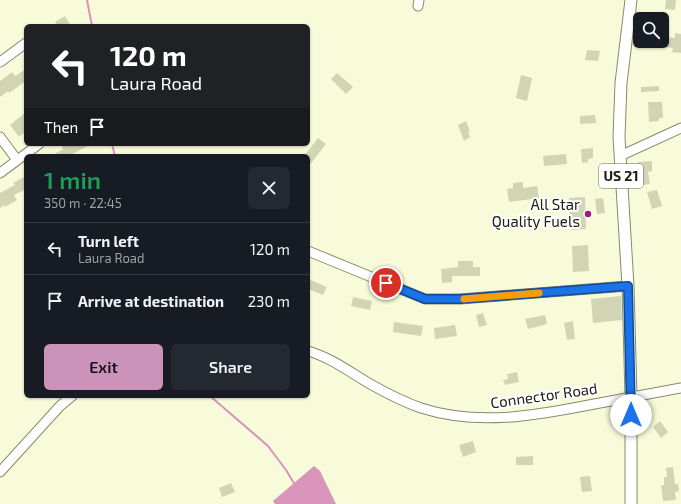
<!DOCTYPE html>
<html lang="en">
<head>
<meta charset="utf-8">
<style>
	body { margin:0; font-family:"Exo 2",sans-serif; background:#242831; color:#f1f3f6; height:100vh; display:flex; flex-direction:column; font-size:15px; white-space:nowrap }
	* { box-sizing:border-box; margin:0 }
	p { font-size:13px; color:#9ea1a6 }
	.icon { flex:none; width:22px; height:22px; fill:none; stroke:currentColor; stroke-width:2; stroke-linecap:round; stroke-linejoin:round }
	.map { position:relative; flex:1; overflow:hidden }
	.sheet { position:absolute; left:24px; top:154px; width:286px; height:244px; display:flex; flex-direction:column; background:#171b24; border-radius:6px; box-shadow:0 1px 3px #0004 }
	.sheet>* { flex:none }
	.guide { position:absolute; left:24px; top:24px; width:286px; height:122px; border-radius:6px; box-shadow:0 1px 3px #0004; background:#202124; color:#fff; overflow:hidden }
	.controls { position:absolute; left:633px; top:12px; display:grid; gap:8px }
	.controls a { display:grid; place-items:center; width:36px; height:36px; border-radius:6px; background:#171b24; box-shadow:0 1px 3px #0004; font-size:20px }
	.pin { position:absolute; display:grid; place-items:center; width:34px; height:34px; color:#fff; margin:-17px; border:2px solid #fff; border-radius:50%; box-shadow:0 1px 4px #0007 }
	.me { position:absolute; width:44px; margin:-22px; rotate:0deg; stroke-linejoin:round; filter:drop-shadow(0 0 3px #0008) }
	.turn { display:flex; align-items:center; gap:14px; height:84px; padding:0 20px; font-size:18px }
	.turn .icon { width:52px; height:52px; stroke-width:2.5 }
	.turn b { display:block; font-size:28px; line-height:34px }
	.then { display:flex; align-items:center; height:38px; padding:0 20px; background:#0003; gap:8px; font-size:15px }
	.round { display:grid; place-items:center; flex:none; width:42px; height:42px; border-radius:6px; background:#242831 }
	.overview { display:flex; align-items:center; justify-content:space-between; height:68px; padding:0 20px }
	h1 { font-size:24px; font-weight:600; line-height:30px; color:#1e9e55 }
	.cta { display:flex; gap:8px; margin-top:auto; padding:8px 20px }
	.cta a { flex:1; height:46px; border-radius:6px; background:#cb93bb; color:#111; font-size:16px; font-weight:600; line-height:46px; text-align:center }
	.cta a+a { background:#242831; color:#f1f3f6 }
	ul { padding:0; list-style:none }
	li { display:flex; align-items:center; gap:12px; height:52px; padding:0 20px; border-top:1px solid #363941 }
	li div { flex:1 }
	li b { display:block; font-size:15px }
	li em { font-style:normal }
	.map>svg:first-child { display:block }
	.water { fill:#d894ba }
	.lines { fill:none; stroke-linecap:round; stroke-linejoin:round }
	.stream { stroke:#d894ba; stroke-width:2 }
	.building { fill:#d2d5b4 }
	.minor-casing { stroke:#888a6b; stroke-width:11 }
	.major-casing { stroke:#888a6b; stroke-width:13 }
	.minor { stroke:#fff; stroke-width:9 }
	.major { stroke:#fff; stroke-width:11 }
	.route-casing { stroke:#114b97; stroke-width:10 }
	.route { stroke:#1a73e8; stroke-width:7 }
	.slow { stroke:#f59e0b; stroke-width:7 }
	.poi-dot { fill:#9c1d72; stroke:#fff; stroke-width:1.5 }
	.labels { text-anchor:middle; stroke-width:4; stroke-linejoin:round; paint-order:stroke }
	.shield { fill:#fff; stroke:#63645a; stroke-width:1 }
	.shield-label { font-size:14px; font-weight:bold; fill:#202114 }
	.poi-label { font-size:15px; fill:#202114; stroke:#fff; text-anchor:end }
	.street-label { font-size:15px; fill:#202114; stroke:#fff }
</style>
</head>
<body>
<div class="map">
<svg width="681" height="504" viewBox="0 0 681 504">
	<rect width="100%" height="100%" fill="#f8fbd9"/>
	<path class="water" d="M314,466l6,5 16,33h-61l-2,-3z"/>
	<g class="lines">
		<path class="stream" d="M87,0l5,26
			M112,144l3,12
			M210,396l58,50 18,24 9,15"/>
	</g>
	<path class="building" d="M666,0h10l-1,10 -10,-1z
		M65,16l6,10h-13l-3,-4z
		M675,33l6,1v19l-9,-1 1,-4 -27,-3v-4h16v-5l13,2z
		M587,50l13,1 -2,10 -13,-1z
		M26,69v12l-17,12 -1,-2 -8,6v-16l12,-9 3,4z
		M337,73l16,14 -7,7 -15,-15z
		M521,75l11,3 -5,23 -11,-3z
		M659,86v5l-18,1v-5z
		M648,102h14l1,16h-4v3l-10,1z
		M26,112v19l-7,6 -9,-12z
		M595,115l1,8 -16,1v-8z
		M466,121l4,10 -2,1 2,5 -6,4 -6,-16z
		M318,138l8,6 -18,23v-11h-4z
		M67,144h24l-22,12h-18l12,-7 -1,-3z
		M593,148v10l-5,1v3l-6,1 -1,-14z
		M566,154l1,10 -23,2 -1,-10z
		M652,161v10l-4,1 2,12 -7,1 -1,-13h-3l-1,-10z
		M26,176v13l-12,6 3,5 -12,7 -1,-2 -4,3v-15l15,-8 -2,-2z
		M523,182v6l14,-2 2,12 -30,4 -2,-13 6,-1v-5z
		M657,190l5,16 -10,3 -5,-17z
		M585,197l1,32 -15,1 -2,-32z
		M603,198l2,15 -8,1 -2,-15z
		M588,245l1,26 -16,1 -1,-26z
		M458,261h15v6h7v9h-28v6l-10,1 -1,-14 17,-2z
		M308,279l19,8 -4,8 -15,-6z
		M621,296l1,24 -29,3 -2,-24z
		M353,297l19,4 -2,9 -19,-4z
		M483,313l4,12 -8,2 -3,-12z
		M545,315l2,9 -19,5 -3,-10z
		M573,321l2,18 -8,1 -3,-17z
		M394,322l29,4 -2,10 -28,-4z
		M455,325l2,11 -22,3 -1,-11z
		M517,372l2,10 -14,3 -2,-5 5,-1 -1,-5z
		M660,421l8,11 -7,6 -8,-11z
		M473,441l3,11 -13,5 -4,-12z
		M533,456v9h-17v-8z
		M673,467l2,17h3l1,7 -4,1 1,8 -13,1 -2,-16h3v-8h3l-1,-9z
		M590,476l2,15 -10,1 -2,-15z
		M231,483l4,9 -13,5 -3,-9z"/>
	<g class="lines">
		<defs>
			<path id="minor" d="M418,6l1,-6
				M0,62l26,-19
				M0,137l17,23
				M620,156l61,-28
				M0,173l39,-29
				M308,251l117,48h35l168,-13
				M308,351c24,7 43,22 64,34 16,9 32,17 49,23 56,18 112,8 168,-3 31,-6 61,-11 92,-17
				M0,472l60,-66 12,-10"/>
			<path id="major" d="M631,504v-107l-3,-111 -9,-149 2,-54 10,-83"/>
		</defs>
		<use href="#minor" class="minor-casing"/>
		<use href="#major" class="major-casing"/>
		<use href="#minor" class="minor"/>
		<use href="#major" class="major"/>
	</g>
	<g class="lines">
		<defs>
			<path id="route" d="M386,283l39,16h35l168,-13 3,129"/>
		</defs>
		<use href="#route" class="route-casing"/>
		<use href="#route" class="route"/>
		<path class="slow" d="M464,299l75,-6"/>
	</g>
	<circle class="poi-dot" cx="588" cy="214" r="4"/>
	<g class="labels">
		<rect class="shield" x="599" y="164" width="44" height="24" rx="3"/>
		<g class="shield-label">
			<text x="621" y="181">US 21</text>
		</g>
		<g class="poi-label">
			<text x="580" y="210">All Star<tspan x="580" dy="17">Quality Fuels</tspan></text>
		</g>
		<g class="street-label">
			<text transform="translate(544 396) rotate(-8)" y="5">Connector Road</text>
		</g>
	</g>
</svg>
<div class="controls">
<a><svg class="icon" aria-label="search" viewBox="0 0 24 24"><circle cx="10" cy="10" r="6"/><path d="M15 15l6 6"/></svg></a>
</div>
<div class="pin" style="left:386px;top:283px;background:#d93025"><svg class="icon" aria-label="arrive" viewBox="0 0 24 24"><path d="M6 21V4h12l-3 4 3 4H6"/></svg></div>
<svg class="me" style="left:631px;top:415px" viewBox="-20 -20 40 40"><circle r="19" fill="#fff"/><path d="M0-13L10 11 0 6-10 11z" fill="#1a73e8"/></svg>
<div class="guide">
<div class="turn"><svg class="icon" aria-label="left" viewBox="0 0 24 24"><path d="M17 20v-9H6M10 6l-5 5 5 5"/></svg><div><b>120 m</b>Laura Road</div></div>
<div class="then">Then<svg class="icon" aria-label="arrive" viewBox="0 0 24 24"><path d="M6 21V4h12l-3 4 3 4H6"/></svg></div>
</div>
<section class="sheet">
<div class="overview"><div><h1>1 min</h1><p>350 m · 22:45</p></div><a class="round"><svg class="icon" aria-label="close" viewBox="0 0 24 24"><path d="M6 6l12 12M18 6L6 18"/></svg></a></div>
<ul>
<li><svg class="icon" aria-label="left" viewBox="0 0 24 24"><path d="M17 20v-9H6M10 6l-5 5 5 5"/></svg><div><b>Turn left</b><p>Laura Road</p></div><em>120 m</em></li>
<li><svg class="icon" aria-label="arrive" viewBox="0 0 24 24"><path d="M6 21V4h12l-3 4 3 4H6"/></svg><div><b>Arrive at destination</b></div><em>230 m</em></li>
</ul>
<div class="cta"><a>Exit</a><a>Share</a></div>
</section>
</div>
</body>
</html>
